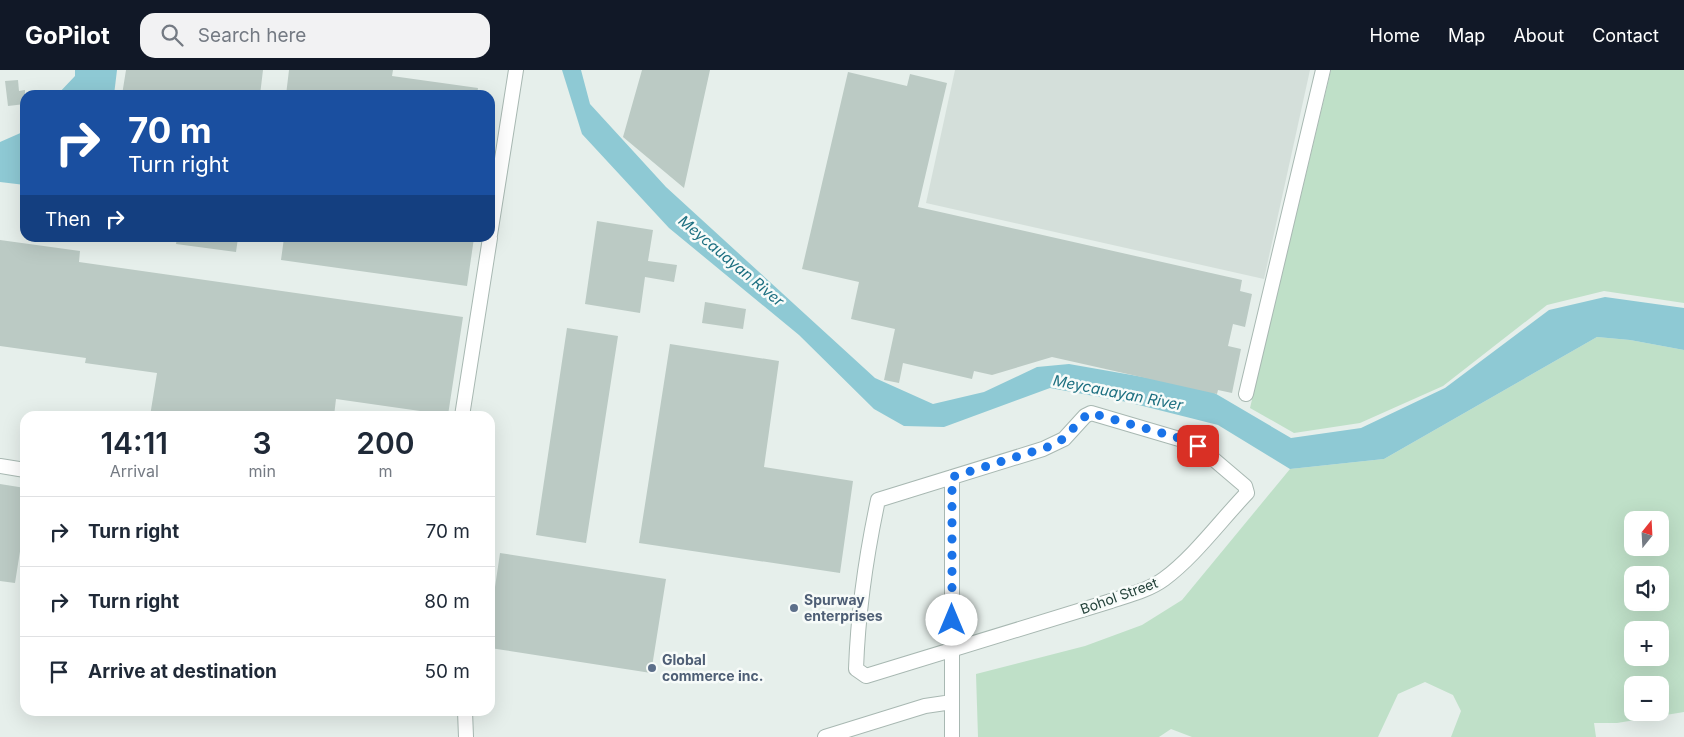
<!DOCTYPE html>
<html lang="en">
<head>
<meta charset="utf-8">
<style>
	body { margin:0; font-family:Inter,sans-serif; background:#f2f2f3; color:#1f2937; height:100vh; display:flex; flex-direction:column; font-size:19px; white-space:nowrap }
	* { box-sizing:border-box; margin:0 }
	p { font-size:16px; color:#747a83 }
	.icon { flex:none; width:28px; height:28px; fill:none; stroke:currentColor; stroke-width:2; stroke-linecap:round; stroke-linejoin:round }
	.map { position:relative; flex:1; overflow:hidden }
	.panel { position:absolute; left:20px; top:341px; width:475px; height:305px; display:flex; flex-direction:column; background:#fff; border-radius:15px; box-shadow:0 5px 20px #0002 }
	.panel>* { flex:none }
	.hud { position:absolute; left:20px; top:20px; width:475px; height:152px; border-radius:15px; box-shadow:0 5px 20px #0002; background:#1a4fa0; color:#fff; overflow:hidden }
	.needle { width:32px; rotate:18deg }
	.tools { position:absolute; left:1624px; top:441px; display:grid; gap:10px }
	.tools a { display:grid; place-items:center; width:45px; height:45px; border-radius:10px; background:#fff; box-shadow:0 5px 20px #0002; font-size:25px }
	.pin { position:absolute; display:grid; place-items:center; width:42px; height:42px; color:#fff; margin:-21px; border-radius:10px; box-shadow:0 2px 8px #0006 }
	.me { position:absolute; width:55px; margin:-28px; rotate:0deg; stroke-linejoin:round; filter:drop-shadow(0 0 4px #0008) }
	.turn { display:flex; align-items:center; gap:18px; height:105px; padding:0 25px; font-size:22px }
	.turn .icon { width:65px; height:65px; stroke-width:2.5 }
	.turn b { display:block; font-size:35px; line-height:42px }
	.then { display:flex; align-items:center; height:48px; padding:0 25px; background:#0003; gap:10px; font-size:19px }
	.eta { display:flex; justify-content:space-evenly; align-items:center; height:85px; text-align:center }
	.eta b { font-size:30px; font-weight:600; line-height:35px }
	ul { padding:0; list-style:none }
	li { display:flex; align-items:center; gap:15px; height:70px; padding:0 25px; border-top:1px solid #e0e1e3 }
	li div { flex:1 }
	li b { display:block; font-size:19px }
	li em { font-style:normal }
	header { display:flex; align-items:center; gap:30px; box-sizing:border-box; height:70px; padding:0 25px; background:#111827; color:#fff }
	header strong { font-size:24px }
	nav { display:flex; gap:28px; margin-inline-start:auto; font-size:18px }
	.search { width:350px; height:45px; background:#f2f2f3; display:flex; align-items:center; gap:12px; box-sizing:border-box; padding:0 18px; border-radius:15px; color:#747a83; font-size:19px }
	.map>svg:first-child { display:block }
	.built { fill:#d4dfda }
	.green { fill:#bfe0c8; fill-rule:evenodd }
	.water { fill:#8ec9d4 }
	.building { fill:#bbcac4 }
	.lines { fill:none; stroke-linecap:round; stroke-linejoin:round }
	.minor-casing { stroke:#a8b8b2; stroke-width:16 }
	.minor { stroke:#fff; stroke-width:14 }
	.route { stroke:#1a73e8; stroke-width:9; stroke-dasharray:0 16.2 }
	.service-dot { fill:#5c6f8a; stroke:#f7fbf9; stroke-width:2 }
	.labels { text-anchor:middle; stroke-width:5; stroke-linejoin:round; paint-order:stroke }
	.street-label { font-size:14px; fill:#24423a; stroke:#f7fbf9 }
	.service-label { font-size:14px; font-weight:bold; fill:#4e5e75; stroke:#f7fbf9; text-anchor:start }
	.water-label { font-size:15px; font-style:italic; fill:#1c6f80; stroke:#f7fbf9 }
</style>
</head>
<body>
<header>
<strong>GoPilot</strong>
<div class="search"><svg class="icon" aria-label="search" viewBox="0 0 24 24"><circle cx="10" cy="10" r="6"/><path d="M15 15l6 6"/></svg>Search here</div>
<nav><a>Home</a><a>Map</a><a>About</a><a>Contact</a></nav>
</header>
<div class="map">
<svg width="1684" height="667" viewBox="0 0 1684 667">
	<rect width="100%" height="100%" fill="#e6efeb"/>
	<path class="built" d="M955,0h355l-46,209 -338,-76z"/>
	<path class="green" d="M1331,0h353v233l-80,-12 -57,14 -104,81 -83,37 -66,10 -44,-25z
		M1597,267l33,3 54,10v362l-67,11h-23l2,14h-145l10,-26 -8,-16 -28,-13 -27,12 -20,43h-186l-21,-8 -12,8h-181l-2,-63 109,-28 57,-21 40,-25 108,-131 94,-10zM1632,450h28v28h-28zM1632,505h28v27h-28zM1632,560h28v28h-28zM1632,615h28v27h-28z"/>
	<path class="water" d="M75,0h42l-3,25h-57l18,-19z
		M562,0h19l9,34 76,83 209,191 58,26 51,-12 53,-25 32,-3 137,24 85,50 70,-10 84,-40 104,-78 56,-13 79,11v42l-54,-10 -33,-3 -213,122 -94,10 -72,-44 -91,-23 -77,-14 -106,39 -40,-1 -30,-17 -75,-74 -130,-107 -87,-94z
		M25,61v54l-25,-3v-40z"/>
	<path class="building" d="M126,0h137l-3,25h-138z
		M289,0h104l-1,6 86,12 -1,7h-191z
		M642,0h68l-26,118 -61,-51z
		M848,2l59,14 3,-12 37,9 -29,124 324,73 -2,11 12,3 -7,33 -12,-3 -5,22 13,3 -9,44 -14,-3 -1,4 -165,-37 -60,18 -18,-4 -2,8 -69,-16 -4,20 -15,-3 11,-51 -44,-10 8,-37 -57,-13z
		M18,10l1,11 6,-1v14l-17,2 -3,-25z
		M597,151l56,9 -5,31 29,4 -3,17 -29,-5 -5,36 -55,-9z
		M177,168h61l-2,14 -60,-8z
		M284,168h190l-7,48 -186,-26z
		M0,170l80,11 -1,11 384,55 -15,98 -112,-16 -2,17h-184l7,-43 -72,-10 1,-5 -86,-12z
		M705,232l41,7 -3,20 -41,-6z
		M567,258l51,8 -32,207 -50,-8z
		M670,274l109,17 -15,106 89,14 -13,92 -201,-30z
		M0,414l25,4v32l-10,63 -15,-2z
		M500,483l166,26 -15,94 -161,-25v-27z"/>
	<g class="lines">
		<defs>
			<path id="minor" d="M490,165l26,-165
				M1246,324l77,-324
				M1091,343l95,28 12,5 47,40 2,7c-26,27 -53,64 -83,86 -15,11 -35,16 -53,22l-245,75 -10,-7c2,-57 10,-113 22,-169l165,-51 21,-10 21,-23z
				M462,346l28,-178
				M0,396l25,4
				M465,641l1,26
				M825,667l100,-31 27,-4
				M952,667v-260"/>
		</defs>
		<use href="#minor" class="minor-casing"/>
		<use href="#minor" class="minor"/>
	</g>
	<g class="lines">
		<path class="route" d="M952,550v-143l102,-32c16,-9 25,-27 37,-32l85,24 22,9"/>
	</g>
	<g class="service-dot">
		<circle cx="794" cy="538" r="5"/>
		<circle cx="652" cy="598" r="5"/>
	</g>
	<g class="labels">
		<g class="street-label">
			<text transform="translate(1119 526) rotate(-20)" y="5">Bohol Street</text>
		</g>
		<g class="service-label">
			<text x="804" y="535">Spurway<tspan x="804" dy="16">enterprises</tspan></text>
			<text x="662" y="595">Global<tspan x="662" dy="16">commerce inc.</tspan></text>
		</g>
		<g class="water-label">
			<text transform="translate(731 191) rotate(40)" y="5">Meycauayan River</text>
			<text transform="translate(1118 323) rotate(11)" y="5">Meycauayan River</text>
		</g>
	</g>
</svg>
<div class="tools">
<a><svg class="needle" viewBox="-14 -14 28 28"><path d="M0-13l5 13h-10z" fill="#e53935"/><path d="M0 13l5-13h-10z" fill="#747a83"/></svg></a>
<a><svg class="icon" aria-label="sound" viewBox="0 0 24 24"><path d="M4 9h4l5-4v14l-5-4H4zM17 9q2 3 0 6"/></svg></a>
<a>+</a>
<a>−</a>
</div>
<div class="pin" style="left:1198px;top:376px;background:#d93025"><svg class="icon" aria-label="arrive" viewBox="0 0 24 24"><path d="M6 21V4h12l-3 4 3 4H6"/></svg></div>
<svg class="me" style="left:952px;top:550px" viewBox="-20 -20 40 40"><circle r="19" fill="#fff"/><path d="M0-13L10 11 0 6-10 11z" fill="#1a73e8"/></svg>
<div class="hud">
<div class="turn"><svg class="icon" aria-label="right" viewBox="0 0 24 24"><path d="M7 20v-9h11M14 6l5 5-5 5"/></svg><div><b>70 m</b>Turn right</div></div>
<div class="then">Then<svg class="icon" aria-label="right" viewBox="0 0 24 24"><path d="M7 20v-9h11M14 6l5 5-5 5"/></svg></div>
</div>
<section class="panel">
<div class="eta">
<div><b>14:11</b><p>Arrival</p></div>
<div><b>3</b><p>min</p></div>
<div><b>200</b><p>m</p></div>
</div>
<ul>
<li><svg class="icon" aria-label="right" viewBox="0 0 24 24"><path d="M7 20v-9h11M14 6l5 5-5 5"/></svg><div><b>Turn right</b></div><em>70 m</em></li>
<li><svg class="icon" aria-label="right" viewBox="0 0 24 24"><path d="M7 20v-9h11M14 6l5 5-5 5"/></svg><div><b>Turn right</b></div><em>80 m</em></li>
<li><svg class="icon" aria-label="arrive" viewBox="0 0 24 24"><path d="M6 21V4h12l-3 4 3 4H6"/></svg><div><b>Arrive at destination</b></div><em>50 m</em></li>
</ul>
</section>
</div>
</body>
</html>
